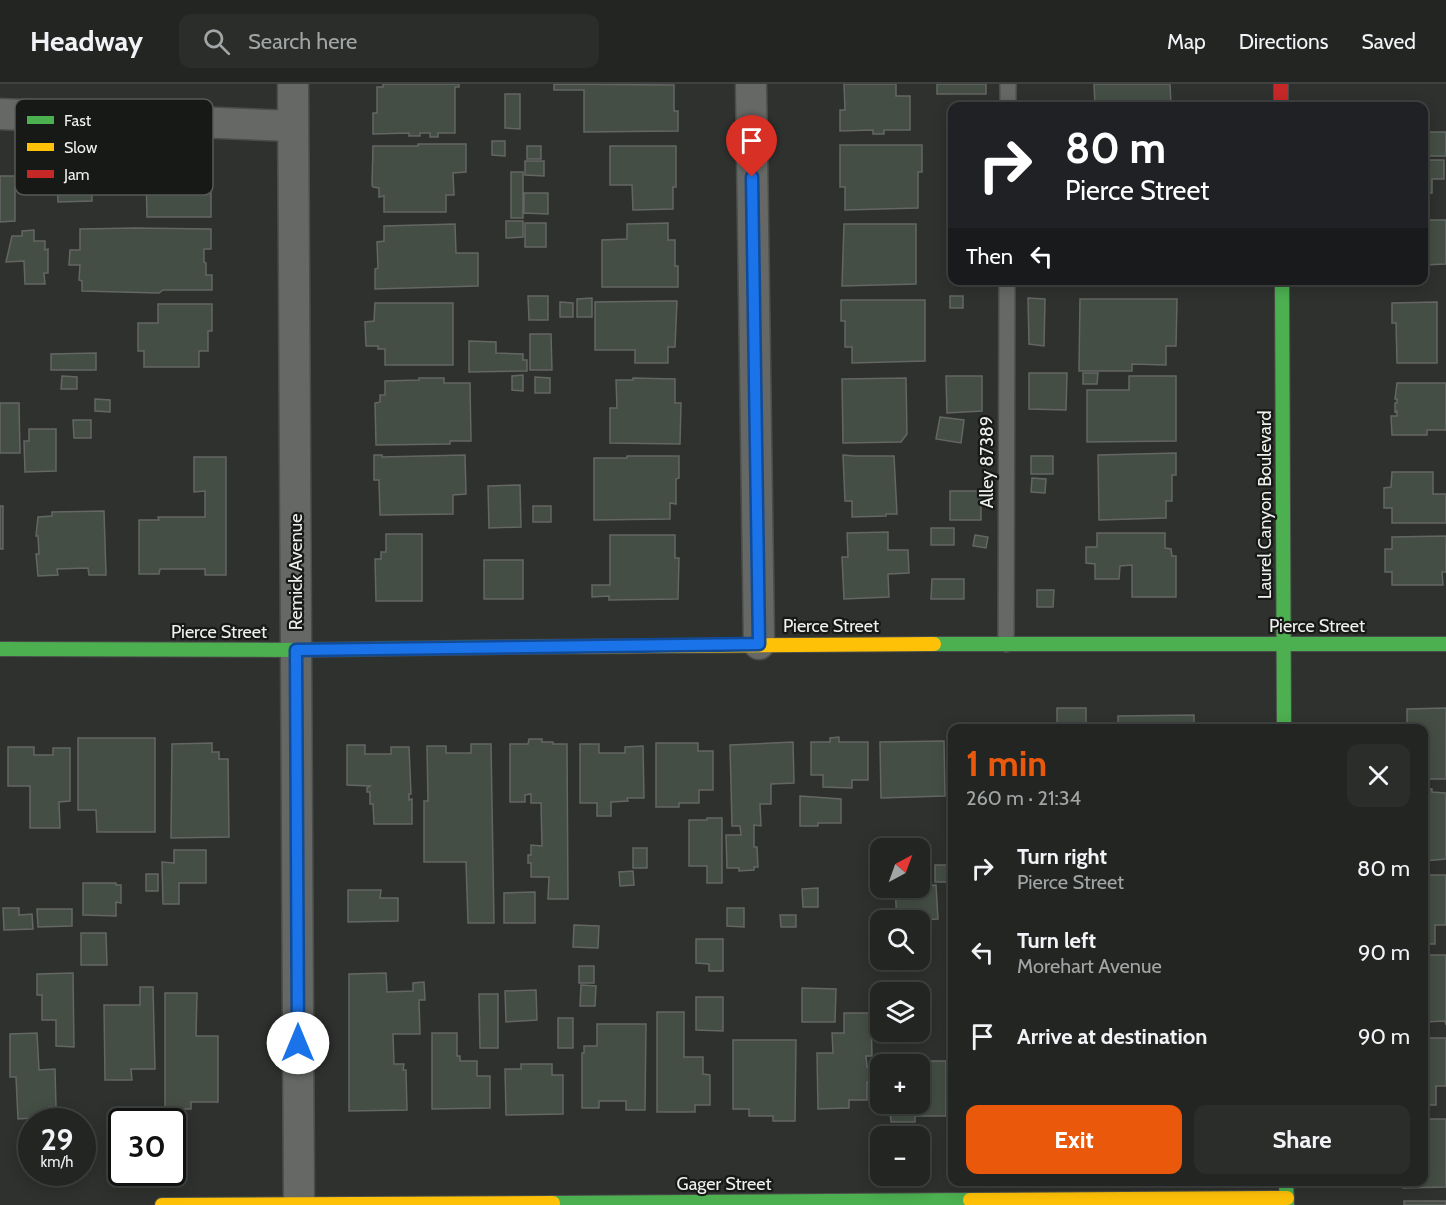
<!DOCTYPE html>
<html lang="en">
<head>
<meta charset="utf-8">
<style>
	body { margin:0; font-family:Cabin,sans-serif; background:#2a2d2a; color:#f1f3f6; height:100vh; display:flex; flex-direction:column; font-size:22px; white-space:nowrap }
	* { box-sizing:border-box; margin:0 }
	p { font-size:20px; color:#a2a5a5 }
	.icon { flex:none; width:33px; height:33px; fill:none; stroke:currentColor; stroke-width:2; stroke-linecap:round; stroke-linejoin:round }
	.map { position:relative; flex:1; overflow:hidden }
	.details { position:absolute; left:948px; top:640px; width:480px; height:462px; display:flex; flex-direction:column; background:#222522; border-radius:12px; box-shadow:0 3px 15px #0003,0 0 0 2px #3f4240 }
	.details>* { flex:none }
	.banner { position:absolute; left:948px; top:18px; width:480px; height:183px; border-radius:12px; box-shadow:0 3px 15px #0003,0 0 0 2px #3f4240; background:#202124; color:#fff; overflow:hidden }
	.needle { width:39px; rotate:41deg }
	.tools { position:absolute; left:870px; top:754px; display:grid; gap:12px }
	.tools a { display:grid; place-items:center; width:60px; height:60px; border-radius:12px; background:#222522; box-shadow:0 3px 15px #0003,0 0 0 2px #3f4240; font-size:30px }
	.speed { position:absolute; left:18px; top:1024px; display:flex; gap:12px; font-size:30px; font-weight:700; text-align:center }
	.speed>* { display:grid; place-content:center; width:78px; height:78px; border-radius:50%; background:#222522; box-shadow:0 3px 15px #0003,0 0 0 2px #3f4240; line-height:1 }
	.speed small { font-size:15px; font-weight:400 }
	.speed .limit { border:3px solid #111; border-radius:9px; background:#fff; color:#111 }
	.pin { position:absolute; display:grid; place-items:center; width:51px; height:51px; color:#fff; margin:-62px -26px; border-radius:50% 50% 50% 0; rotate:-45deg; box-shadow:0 0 6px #0007 }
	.pin .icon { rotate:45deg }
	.me { position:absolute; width:66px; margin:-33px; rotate:0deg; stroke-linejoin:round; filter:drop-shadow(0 0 4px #0008) }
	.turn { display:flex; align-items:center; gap:21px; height:126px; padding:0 18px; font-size:27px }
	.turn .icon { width:78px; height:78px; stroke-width:2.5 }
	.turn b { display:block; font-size:42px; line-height:51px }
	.then { display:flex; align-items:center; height:57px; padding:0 18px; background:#0003; gap:12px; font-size:22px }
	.round { display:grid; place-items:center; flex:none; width:63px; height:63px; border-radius:12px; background:#2a2d2a }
	.head { display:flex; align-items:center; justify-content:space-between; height:102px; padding:0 18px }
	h1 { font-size:36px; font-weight:700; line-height:45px; color:#ea580c }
	.cta { display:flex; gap:12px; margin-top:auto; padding:12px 18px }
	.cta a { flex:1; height:69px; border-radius:12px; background:#ea580c; color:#fff; font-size:24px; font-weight:700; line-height:69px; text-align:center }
	.cta a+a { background:#2a2d2a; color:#f1f3f6 }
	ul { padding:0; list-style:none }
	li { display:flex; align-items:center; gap:18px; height:84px; padding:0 18px }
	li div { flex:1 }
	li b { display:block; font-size:22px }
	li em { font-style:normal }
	header { display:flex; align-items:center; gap:36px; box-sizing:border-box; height:84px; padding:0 30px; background:#222522; border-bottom:2px solid #3f4240 }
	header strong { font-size:28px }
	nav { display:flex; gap:33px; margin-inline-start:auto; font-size:21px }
	.search { width:420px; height:54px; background:#2a2d2a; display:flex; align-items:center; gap:15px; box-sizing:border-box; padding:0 21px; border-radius:12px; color:#a2a5a5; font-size:22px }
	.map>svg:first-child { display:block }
	.building { fill:#444e44; stroke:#646664; stroke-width:1.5 }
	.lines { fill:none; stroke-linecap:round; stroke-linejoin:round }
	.lane-casing { stroke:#4a4d4a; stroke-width:18 }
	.street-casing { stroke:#4a4d4a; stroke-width:33 }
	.fast-casing { stroke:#4a4d4a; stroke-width:16 }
	.slow-casing { stroke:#4a4d4a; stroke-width:16 }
	.jam-casing { stroke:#4a4d4a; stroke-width:16 }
	.lane { stroke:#666866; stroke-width:15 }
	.street { stroke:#666866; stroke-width:30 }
	.fast { stroke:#4caf50; stroke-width:14 }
	.slow { stroke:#ffc107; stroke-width:14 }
	.jam { stroke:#c62828; stroke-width:14 }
	.route-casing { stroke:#114b97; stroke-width:15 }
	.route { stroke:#1a73e8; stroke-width:10 }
	.labels { text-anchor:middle; stroke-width:4.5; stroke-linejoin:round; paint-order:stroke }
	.street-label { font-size:18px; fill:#edf0ed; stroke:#171917 }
	.key { fill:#171917; stroke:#575a57; stroke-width:1.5 }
	.key-label { font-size:16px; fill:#edf0ed }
</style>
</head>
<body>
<header>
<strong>Headway</strong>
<div class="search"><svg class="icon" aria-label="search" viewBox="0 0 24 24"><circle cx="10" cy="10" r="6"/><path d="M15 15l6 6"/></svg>Search here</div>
<nav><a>Map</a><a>Directions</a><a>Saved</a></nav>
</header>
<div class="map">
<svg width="1446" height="1121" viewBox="0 0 1446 1121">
	<rect width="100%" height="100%" fill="#2e312e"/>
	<path class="building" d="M383,0h76v3h-4v46h-17v4h-8v-4h-10v3h-11v-3l-36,1v-21h4v-26h6z
		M554,0l120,1v26h4v20l-94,1v-42h-30z
		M844,0h52v12h14v34h-26v4h-11v-4l-33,1v-21h5z
		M937,0h49v10h-49z
		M1094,0h76l1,22h-76z
		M505,10h15v35l-15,-1z
		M1424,48h22v24h-22v4h20v19h-12v14h-8z
		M492,57h13v15l-13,-1z
		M418,60h48v28l-13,1 1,22h-8v17h-62v-16l-5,1v-9l-6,-1 -1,-2 1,-39h45z
		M840,61h82v27h-4v36l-73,2v-23h-5z
		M527,62h14v13h-14z
		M610,62h66v41h-3v22l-40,1 -1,-25h-22z
		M525,77h19v15l-19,-1z
		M511,88h12v46h-12z
		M57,89h34l1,28 -34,1z
		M192,89v13h6v7h13v24h-64l-1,-43z
		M0,92h15v45l-15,1z
		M524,109h24v21l-24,-1z
		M1424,136h22v44l-22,1z
		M506,137h17v16l-17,1z
		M525,139h21v24h-21z
		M668,139v17h7v26h3v21h-76v-47l25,-1v-15z
		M455,140l1,29h22v33l-103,3v-20l3,-1 -1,-26 7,-1v-15z
		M844,140h72v60l-74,2z
		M135,144l76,1v20h-7v13l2,1v12h6v15h-49l-4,3 -77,-2v-10l-3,-1 1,-15h-11l1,-15h10v-21z
		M34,146v11h11v9l3,-1v24h-4l1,11h-20l-1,-23 -18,1 6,-26h10v-5z
		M1027,196h18v5h-18z
		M1096,196h79v6h-79z
		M528,212h20v24h-19z
		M950,212h13v12h-13z
		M592,214v19h-15v-18z
		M1028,214l17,1 -1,47 -15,-2z
		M1080,215h97l-1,47h-10v19l-34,-1v7h-53z
		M841,216h84v61l-73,2v-16h-7v-26h-4z
		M666,217h11l-2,46h-7v16h-33v-13h-40v-48z
		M560,218l13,1v14h-13z
		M1437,218v61h-40l-1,-40h-4v-20z
		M375,219h78v62h-68v-16h-7v-3h-12l-1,-24 9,-1z
		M158,220h54v27h-4v20h-9v16h-55v-16h-6v-28h20z
		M530,250h21l1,36h-22z
		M469,257l27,1v11l27,1v6h4v11l-58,1z
		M96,269v17h-45v-16z
		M1029,289h38l-1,37 -37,-1z
		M1083,289h15l-1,11h-14z
		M523,291v16l-11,-1v-14z
		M62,292l15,1v12h-16z
		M946,292h36v35l-35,2z
		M1129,292h47v65l-89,1v-52h42z
		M535,293l15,1v15h-15z
		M419,294h25v5h26l1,58h-21v3l-74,1 -1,-42 5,-1v-7h5v-14l34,-1z
		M633,294l42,1v24h6l-1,41 -70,-1v-35h7l-1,-28h17z
		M906,294l1,56 -6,8 -58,1 -1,-64z
		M1397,299h49v47h-19v5h-35l-1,-19h6v-5l-2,1v-9h2v-4h-2z
		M95,315l15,1v12l-15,-1z
		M0,319h19l1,50h-20z
		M940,333l24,3 -3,23 -25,-4z
		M73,336h18v18h-17z
		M29,345h27v42l-31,1 -1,-31h5z
		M1176,369v22h-4v26h-6v17l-67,2 -1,-65z
		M374,371h8v2l83,-2 1,39 -13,1v19l-73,1 -1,-35h-5z
		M843,371l12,1h39l3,58h-11v2l-34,1v-16h-7z
		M627,372h52v22l-3,1v25l-6,-1v16l-76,1v-62h33z
		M1031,372h22v18h-22z
		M194,373h32v118h-21v-6h-45l-1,5h-20v-54h20l-1,-3h47v-26l-11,1z
		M1392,388h41v22h13v29h-54v-15h-8v-20l7,-1z
		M1032,394l14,1 -1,14 -14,-1z
		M520,401l1,42 -32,1 -1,-42z
		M950,407h31v29h-31z
		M0,422h3v43h-3z
		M533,422h18v16h-18z
		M104,427l2,64h-17l-1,-7 -31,1 1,6 -20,1 -2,-22h3l-1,-18h-2l2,-19 14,-1v-4z
		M931,444h23v17h-23z
		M888,448v18h20l1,23 -21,1 1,23 -45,2 -2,-42h6l-1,-24z
		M1097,449h68v15l6,1 1,7h4v41h-44v-32l-12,1 -1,13h-24v-15l-9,-1v-16h11z
		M386,450h36v67h-46l-1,-42h6v-7h5z
		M610,451h65v23h4l-1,41 -69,1v-4l-17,1v-12h18z
		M975,451l13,2 -2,11 -13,-2z
		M1446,452v36h-4l1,13h-51v-13h-7v-23h7v-12z
		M484,476h39v39h-39z
		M932,495h32v20h-33z
		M1037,506h17l-1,17h-16z
		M1057,624h29v21h-29z
		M1446,624v71h-22v-50h-17v-20z
		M1194,631v14h-76v-13z
		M839,653v5h29v38h-16v8l-29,-1v-12h-12v-33h19v-4z
		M78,654h77v94h-58l-1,-22h-18z
		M529,655h13v3h11v2h14l1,155h-20l1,-22h-18v-14h-3v-8h3v-10l11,1 -1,-43h-10v-9l-6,1v7h-15v-58h18z
		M944,657l1,55 -64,2 -1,-56z
		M793,658l1,41 -23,1v20h-11l1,22 -7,-1v22h3l1,20h-4v3l-15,1v-3h-12l-1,-33h15l-1,-9h-8l-2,-81z
		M212,659v9h7v7h9l1,78 -58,1 1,-94z
		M656,659h42v8h15v39h-14v13h-20v4h-23z
		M471,660h20l3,179h-26l-2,-61h-42v-61h4l-1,-55h19v7h25z
		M580,660h19v9h26v-6l18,-1 1,52h-17l1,3 -17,1v14h-14v-13h-17z
		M347,661h18v9h26v-7h18l2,47h-2v6l3,-1v25h-38l-1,-20h-3v-12h-3v-4l3,-2 -23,-1z
		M8,663h26v8h19v-7h17v53l-11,1 1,26h-30v-42h-22z
		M1425,705h7v3l14,1v66l-22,2z
		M800,712l41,3v24h-23v3h-18z
		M707,734h15v65h-15v-17h-18v-46h18z
		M633,764h14v20h-14z
		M174,766h32v33h-27v21h-16l-1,-42 12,1z
		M935,781h13v17h-13z
		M633,787l1,14 -14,1 -1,-14z
		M146,790h12v17h-12z
		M1424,791h22v50h-11v19h-11z
		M83,799h33v2h5v18l-5,-1v14l-33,-1z
		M936,801l2,34 -41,2 -2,-33h25v-2z
		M818,804v19h-15l-1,-18z
		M348,806h33l-1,8h18v23l-50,1z
		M535,808v31h-31v-30z
		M3,824h16v7l13,-1 1,15 -29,1z
		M727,824h17v19l-17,-1z
		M37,825h35v17l-34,1z
		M780,831h16v12h-15z
		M574,841l25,1 -1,22 -25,-1z
		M81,849h25l1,32h-26z
		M696,855h27v32h-14v-7l-13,-1z
		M1424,871h22v70l-1,-4 -21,1z
		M579,882h15v17h-15z
		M73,889l1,74 -18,-1v-26h-14v-25h-5v-21z
		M386,889l1,19 26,-1v-8l11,-1 1,18h-6l1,34h-27l1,30h10l-1,6h3l1,40 -58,1v-137z
		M581,901l15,1 -1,20h-15z
		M140,903h13l2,82h-24l1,11h-27l-1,-75h36z
		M802,904l34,1 -1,33h-33z
		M536,906l1,30 -31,2 -1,-31z
		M165,909h32l-1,43h22v66h-27v7h-26z
		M479,910h19v54h-18z
		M696,913h27v34l-27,-1z
		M878,925h2v23h29v6l-30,1z
		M657,928h27v45h19v17l7,1v30h-15v7h-38z
		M844,929h27l1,43h-6l1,11h5v15h-5v18h-18v8l-31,1 -1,-56h16l-1,-20h12z
		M558,934h15v30h-15z
		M597,940h49l-1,86h-19v-9h-27v7h-17v-55h2v-7h13z
		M37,949l2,37 16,-1 1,38h-7v10l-31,2 -2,-42h-6v-43z
		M432,949h25v23h3v5h17v15h13v32l-58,1z
		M1424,954h22v48h-10v19h-12z
		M733,956h63l-1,81h-22v-5h-24v-7h-16z
		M908,977h38v55h-31v6h-24l-2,-18h31v-39h-12z
		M521,980h31v11h11v39l-57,1 -1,-46h16z
		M1424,1035h22v68l-43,1v-6h21z
		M1404,1117h42v4h-42z"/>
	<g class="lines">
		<defs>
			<path id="lane" d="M1008,22v-22
				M1006,560l1,-364"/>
			<path id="street" d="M293,0l6,1121
				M751,0l8,560
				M0,30l293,12"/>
			<path id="fast" d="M1282,196l2,449
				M934,560h512
				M0,565l296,1 218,-3
				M1286,1098l1,23
				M553,1119l417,-3"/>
			<path id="slow" d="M514,563l420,-3
				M970,1116l317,-2
				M162,1121l391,-2"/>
			<path id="jam" d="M1281,0v22"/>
		</defs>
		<use href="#lane" class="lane-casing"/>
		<use href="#street" class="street-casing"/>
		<use href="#fast" class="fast-casing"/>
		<use href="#slow" class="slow-casing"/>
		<use href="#jam" class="jam-casing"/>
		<use href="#lane" class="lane"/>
		<use href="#street" class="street"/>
		<use href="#fast" class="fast"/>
		<use href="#slow" class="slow"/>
		<use href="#jam" class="jam"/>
	</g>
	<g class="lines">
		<defs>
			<path id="route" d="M298,959l-2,-393 463,-6 -7,-467"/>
		</defs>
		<use href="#route" class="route-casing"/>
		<use href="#route" class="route"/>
	</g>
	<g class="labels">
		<g class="street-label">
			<text transform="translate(987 378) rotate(-90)" y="6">Alley 87389</text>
			<text transform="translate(1265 421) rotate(-90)" y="6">Laurel Canyon Boulevard</text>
			<text transform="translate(296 488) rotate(-90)" y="6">Remick Avenue</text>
			<text x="831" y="548">Pierce Street</text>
			<text x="1317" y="548">Pierce Street</text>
			<text x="219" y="554">Pierce Street</text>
			<text x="724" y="1106">Gager Street</text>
		</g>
	</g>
	<rect x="15" y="15" width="198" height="96" rx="9" class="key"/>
	<rect x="27" y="32" width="27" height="8" fill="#4caf50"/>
	<rect x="27" y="59" width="27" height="8" fill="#ffc107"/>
	<rect x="27" y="86" width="27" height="8" fill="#c62828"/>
	<g class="key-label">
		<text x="64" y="42">Fast</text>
		<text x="64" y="69">Slow</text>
		<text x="64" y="96">Jam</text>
	</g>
</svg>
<div class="tools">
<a><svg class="needle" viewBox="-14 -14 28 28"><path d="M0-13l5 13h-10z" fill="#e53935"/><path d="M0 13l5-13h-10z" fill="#a2a5a5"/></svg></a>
<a><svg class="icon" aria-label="search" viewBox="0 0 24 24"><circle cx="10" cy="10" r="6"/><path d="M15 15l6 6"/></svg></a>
<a><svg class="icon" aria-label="layers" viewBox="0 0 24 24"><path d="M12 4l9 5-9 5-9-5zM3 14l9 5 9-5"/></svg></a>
<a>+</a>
<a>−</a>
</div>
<div class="speed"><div>29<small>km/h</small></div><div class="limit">30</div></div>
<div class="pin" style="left:752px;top:93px;background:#d93025"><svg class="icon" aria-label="arrive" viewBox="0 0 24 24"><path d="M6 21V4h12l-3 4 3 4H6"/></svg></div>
<svg class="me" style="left:298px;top:959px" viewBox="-20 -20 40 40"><circle r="19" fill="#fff"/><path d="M0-13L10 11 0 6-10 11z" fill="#1a73e8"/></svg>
<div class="banner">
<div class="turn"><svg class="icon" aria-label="right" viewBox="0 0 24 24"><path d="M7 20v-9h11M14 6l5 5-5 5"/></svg><div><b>80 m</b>Pierce Street</div></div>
<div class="then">Then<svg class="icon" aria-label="left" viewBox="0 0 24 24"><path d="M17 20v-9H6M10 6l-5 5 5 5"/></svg></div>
</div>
<section class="details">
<div class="head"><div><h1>1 min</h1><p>260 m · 21:34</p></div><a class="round"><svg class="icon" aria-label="close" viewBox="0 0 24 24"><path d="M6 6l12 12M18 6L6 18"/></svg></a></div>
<ul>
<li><svg class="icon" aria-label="right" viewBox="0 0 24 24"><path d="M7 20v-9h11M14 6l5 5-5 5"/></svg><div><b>Turn right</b><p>Pierce Street</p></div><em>80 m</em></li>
<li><svg class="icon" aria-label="left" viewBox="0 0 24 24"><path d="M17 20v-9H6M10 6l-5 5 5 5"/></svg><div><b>Turn left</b><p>Morehart Avenue</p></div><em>90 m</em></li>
<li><svg class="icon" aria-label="arrive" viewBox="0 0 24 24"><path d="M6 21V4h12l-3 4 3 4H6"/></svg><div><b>Arrive at destination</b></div><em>90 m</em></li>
</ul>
<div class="cta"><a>Exit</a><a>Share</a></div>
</section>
</div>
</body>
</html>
